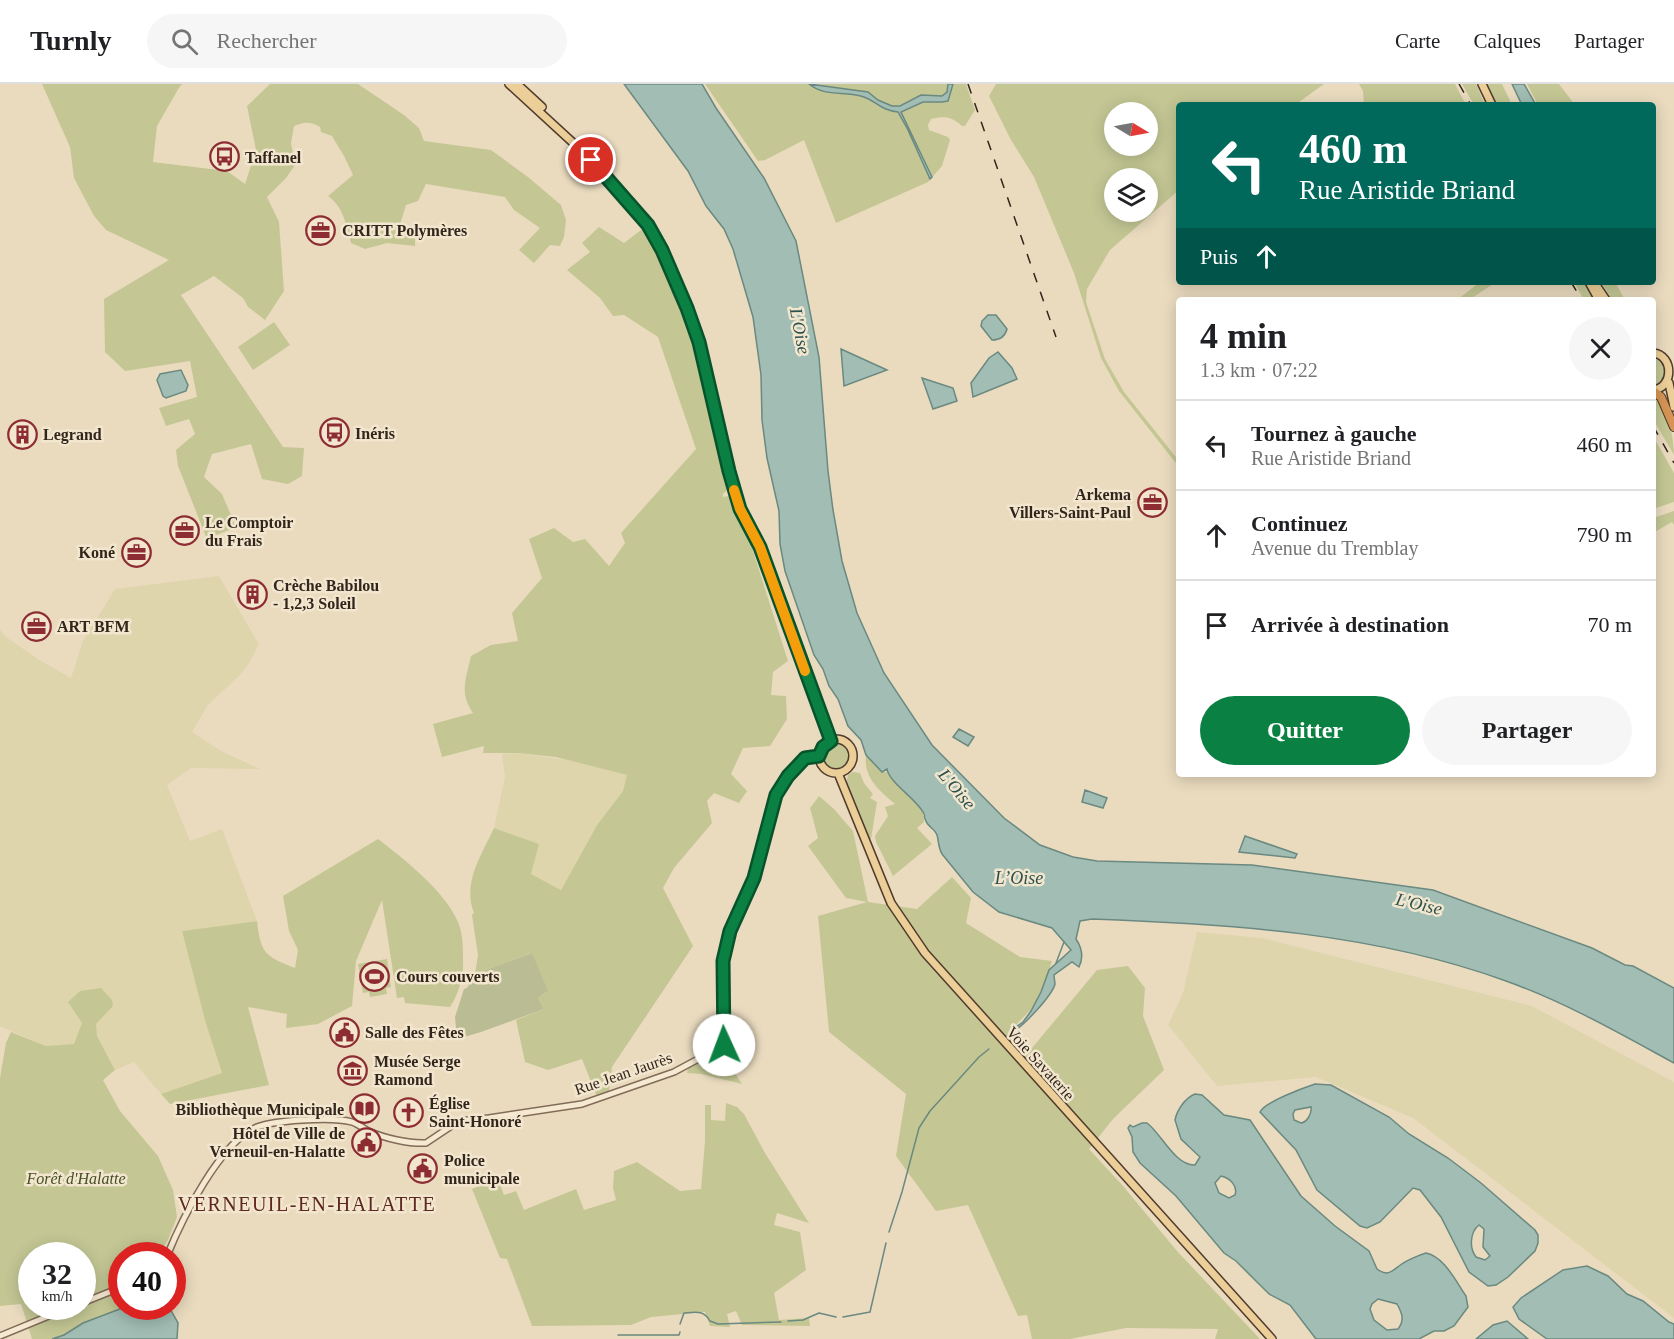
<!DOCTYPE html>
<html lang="fr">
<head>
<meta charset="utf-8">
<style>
	body { margin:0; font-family:Georgia,serif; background:#f6f6f6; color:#202124; height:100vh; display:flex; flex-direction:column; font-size:22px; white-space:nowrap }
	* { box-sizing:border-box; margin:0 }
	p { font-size:20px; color:#757577 }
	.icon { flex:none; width:33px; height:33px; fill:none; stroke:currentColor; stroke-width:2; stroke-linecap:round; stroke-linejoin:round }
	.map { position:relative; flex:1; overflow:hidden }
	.sheet { position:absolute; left:1176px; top:213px; width:480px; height:480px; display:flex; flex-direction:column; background:#fff; border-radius:6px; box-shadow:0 3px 15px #0003 }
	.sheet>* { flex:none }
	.banner { position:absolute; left:1176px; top:18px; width:480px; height:183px; border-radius:6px; box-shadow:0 3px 15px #0003; background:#00695c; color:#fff; overflow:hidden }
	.needle { width:39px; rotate:100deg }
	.fabs { position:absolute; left:1104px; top:18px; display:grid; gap:12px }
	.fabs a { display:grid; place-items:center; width:54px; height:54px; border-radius:50%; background:#fff; box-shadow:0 3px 15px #0003; font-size:30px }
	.speed { position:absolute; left:18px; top:1158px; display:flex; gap:12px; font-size:30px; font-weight:700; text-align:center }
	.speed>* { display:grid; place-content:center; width:78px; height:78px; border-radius:50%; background:#fff; box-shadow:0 3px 15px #0003; line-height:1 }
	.speed small { font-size:15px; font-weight:400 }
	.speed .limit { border:9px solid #d22; background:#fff; color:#111 }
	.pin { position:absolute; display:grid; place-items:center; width:51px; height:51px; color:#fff; margin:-26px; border:3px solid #fff; border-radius:50%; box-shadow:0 2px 6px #0007 }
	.me { position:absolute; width:66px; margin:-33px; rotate:358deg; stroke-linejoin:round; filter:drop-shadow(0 0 4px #0008) }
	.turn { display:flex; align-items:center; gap:21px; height:126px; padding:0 24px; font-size:27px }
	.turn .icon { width:78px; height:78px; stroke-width:2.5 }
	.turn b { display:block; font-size:42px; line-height:51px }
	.then { display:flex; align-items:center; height:57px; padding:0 24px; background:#0003; gap:12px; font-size:22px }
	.round { display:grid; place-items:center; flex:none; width:63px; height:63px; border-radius:32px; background:#f6f6f6 }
	.headline { display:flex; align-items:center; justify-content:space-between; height:102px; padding:0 24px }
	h1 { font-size:36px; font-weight:700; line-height:45px }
	.primary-button { display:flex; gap:12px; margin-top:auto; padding:12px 24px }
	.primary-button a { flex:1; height:69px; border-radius:36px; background:#0b8043; color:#fff; font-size:24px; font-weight:700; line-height:69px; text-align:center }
	.primary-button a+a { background:#f6f6f6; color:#202124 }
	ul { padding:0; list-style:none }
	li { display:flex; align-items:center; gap:18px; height:90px; padding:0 24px; border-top:2px solid #e0e0e0 }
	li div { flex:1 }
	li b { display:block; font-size:22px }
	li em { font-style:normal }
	header { display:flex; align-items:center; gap:36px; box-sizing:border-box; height:84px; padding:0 30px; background:#fff; border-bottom:2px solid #e0e0e0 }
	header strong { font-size:28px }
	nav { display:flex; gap:33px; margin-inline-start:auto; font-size:21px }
	.search { width:420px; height:54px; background:#f6f6f6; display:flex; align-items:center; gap:15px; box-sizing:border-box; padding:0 21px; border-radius:33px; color:#757577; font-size:22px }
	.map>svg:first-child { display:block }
	.farmland { fill:#dfd5ad }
	.green { fill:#c4c794; fill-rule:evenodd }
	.cemetery { fill:#babc93 }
	.water { fill:#a2bdb3; stroke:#6a8980; stroke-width:1.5; fill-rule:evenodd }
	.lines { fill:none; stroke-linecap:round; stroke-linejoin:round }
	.stream { stroke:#6a8980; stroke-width:1.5 }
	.minor-casing { stroke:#826c59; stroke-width:8 }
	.major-casing { stroke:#503b2d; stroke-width:10 }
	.highway-casing { stroke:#503b2d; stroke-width:10 }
	.minor { stroke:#f6e9d2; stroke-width:5 }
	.major { stroke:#ecce98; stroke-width:7 }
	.highway { stroke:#d69554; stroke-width:8 }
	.rail { stroke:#32261c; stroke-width:1.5; stroke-dasharray:10 10; stroke-linecap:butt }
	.route-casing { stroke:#07532c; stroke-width:15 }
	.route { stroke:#0b8043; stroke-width:10 }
	.slow { stroke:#f59e0b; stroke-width:10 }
	.labels { text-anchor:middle; stroke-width:5; stroke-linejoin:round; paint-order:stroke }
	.poi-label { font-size:16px; font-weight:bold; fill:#32261c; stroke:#f2e6ce; text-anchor:start }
	.street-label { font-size:16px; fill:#32261c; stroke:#f2e6ce }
	.park-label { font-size:16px; font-style:italic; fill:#454e24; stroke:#f2e6ce }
	.water-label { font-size:18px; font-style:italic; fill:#2c514d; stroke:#f2e6ce }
	.quarter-label { font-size:20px; letter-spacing:1.5px; fill:#5c281f; stroke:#f2e6ce }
</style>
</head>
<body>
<header>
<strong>Turnly</strong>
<div class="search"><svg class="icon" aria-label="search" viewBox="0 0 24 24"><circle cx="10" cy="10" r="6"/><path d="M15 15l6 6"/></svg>Rechercher</div>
<nav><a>Carte</a><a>Calques</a><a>Partager</a></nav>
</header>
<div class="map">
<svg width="1674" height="1255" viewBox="0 0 1674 1255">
	<rect width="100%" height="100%" fill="#eadbbf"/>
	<path class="farmland" d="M219,492l40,68 -11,21 -8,10 -32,30 -16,27 29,19 39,18 -69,-1 -24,17 23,56 32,-12 35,92 -75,10 24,93 16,50 -61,20 -27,-32 -19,8 -18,-34 -2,-12 -13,-1 -7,21 -29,2 -46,-20v-396l6,7 32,22 33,19 12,-37 32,-52z
		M519,669l49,7 60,15 -5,16 -26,34 -36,65 -30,-16 7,-30 -44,-16 11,-51 -3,-23z
		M1197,848l65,6 270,68 142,76v236l-261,-200 -97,-41 -99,9 -49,-61 15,-32z"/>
	<path class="green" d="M42,0h141l-3,2 -23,40 -4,36 74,9 18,13 11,-34 -9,-44 23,-22h88l46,31 15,13 5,13 67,9 37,27 33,28 5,15 -2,17 -4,9 -10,-1 -16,18 -15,-13 21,-22 -26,-18 -9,-13 -79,-13 -8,17 -12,4 -7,23 16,3v15l-28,-3 -22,6 -14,-6c-4,-16 -8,-37 -23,-47l25,-21 -9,-19 -12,-20 -11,-4 -1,-5c-10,-6 -16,-5 -26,-1l-3,17 4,22 -9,13 -19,19 12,25 5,69 -19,29 -17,-13 -5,-9 -29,-22 -33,19 102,152 21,1 -2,28 -14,8 -26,-5 -11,-35 -39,10 -8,23 18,17 14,33 -29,12 -29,-73 -2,-16 19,-16 -6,-15 -23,7 -7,-18 38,-11 -7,-36 -65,10 -20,-19 -1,-53 65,-39 -63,-30 -12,-14 -20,-38 -4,-31z
		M705,0h261l9,26 -10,16h-3c-11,-10 -18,-10 -31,-7l-3,6 1,5 19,7 2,3 -8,26 -14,16 -92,41 -32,-83 -39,20 -7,1z
		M996,0h328l-29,21h-116v85l-69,60 -23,39 -1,13 19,57 19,33 55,69v6l-60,-76 -18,-33 -27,-85 -40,-96 -23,-37 -22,-44zM1114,28h34v34h-34zM1114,94h34v34h-34z
		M1359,0h96l11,21h-102l-1,-14z
		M1462,0h14l9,21h-11z
		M1485,0h17l10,21h-17z
		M1527,0h32l16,21h-37z
		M599,143l25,16 21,-16c19,40 39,82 51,124l31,139 -4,4v3l6,-1 17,33 42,132 -15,11 -2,23 15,1 1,23 -17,27 -27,2 -12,26 16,17 -8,12 -25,-10 -7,8 5,22 -38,45 -11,20 30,58 -81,121 -3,24 -12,6 -15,-38 -34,11 -23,-8 -9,-42 28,-11 -6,-11 9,-6 -16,-39 -56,21 3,-19 -6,-40 2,-2c-12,-30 8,-59 20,-85l45,16 -8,30 30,16 36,-65 26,-34 4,-16 -71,-18 -37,-4h-36l1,-7 -42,11 -9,-33 40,-11c-14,-20 -7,-34 -2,-57l20,-11 27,-4 -6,-28 30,-35 -13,-39 25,-11 19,14 12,-3 24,27 16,-23 -4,-10 75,-84 -38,-112 -34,-22 -11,1 -13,-18 -33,-28 23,-18 -8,-9z
		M1480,198h16l-27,18h-12z
		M1574,198h12l10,18h-12z
		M1601,198h14l10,18h-13z
		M274,238l16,23 -37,25 -15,-23z
		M1653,273l10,3 5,14c-4,6 -7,11 -15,12z
		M1653,311c15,10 21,44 21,60l-21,-36z
		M1653,352l21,37v29l-21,7 2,-25 -2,-8z
		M1674,427v14l-2,-3 -19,11v-15z
		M824 672a13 13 0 1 1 26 0a13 13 0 1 1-26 0Z
		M866,671l16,17h5l36,40 1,10 -7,6 15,16 -39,32 -17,-34 -1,-6 13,-20 -3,-9 10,-3c-15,-13 -32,-26 -29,-49z
		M853,688l7,1 4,10 9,11 -3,4 7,4 -6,37h-2l-23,-55 2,-9z
		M819,712l15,13 19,22 15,71 49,7 35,-32 19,21 -5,25 54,34 32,4 -12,39 -30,31 22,17 65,-78 31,-4 17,22 -2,28 21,54 -50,48 -25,31 34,37 54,65 83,88h-45l3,-10 -92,-1 -56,11h-38l-5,-24 -9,1 -50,-111 -32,6 -40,-55 10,-62 -77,-62 -11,-116 49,-14 -21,-4 -38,-52 10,-8 -8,-30z
		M378,755c27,21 66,51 80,83 5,12 5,25 5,37 1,16 -4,35 -13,48l-45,-4 -1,-6 -7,1 -15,-98 -26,61 -4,45 -34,18 -32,4 1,-14 -39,-7 21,78 -99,19 -9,-10 61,-21 -16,-49 -24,-93 75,-10c4,32 7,35 38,47l3,-18 -9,-19 -6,-35z
		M387,875l4,28 -5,1 1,6 -17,3 -1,-5 -6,1 -5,-29z
		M101,904l11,12 1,6 -17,18 1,12 18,34 -12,10 17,31 38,45 15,34 4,27 -9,23 -10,15 -36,1v50l3,1 -42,16 -19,12 -12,4h-20l-11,-35 -21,2v-228l6,-35 5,-11 35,14 28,-2 8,-21 -14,-21 12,-11zM32,1172h50v50h-50z
		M716,972l11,5 15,23 -41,-10 -14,-1 1,-6 13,-8z
		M726,1019l11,4 7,7 21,39 44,70 -32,-10 -3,12 26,7 6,38 -32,23 5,27 30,-2 1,8 -68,-1 -6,-14 -9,3 3,13 -20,-1 -5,-14 -54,5 -20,8 -99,1 -25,-67 -7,-1 -28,-69 26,-10 6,16 12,-4 8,19 52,-21 8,21 32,-10 -3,-12 1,-17 23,-9 43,29 21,-2 4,-48v-36h6v15l14,1z"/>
	<path class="cemetery" d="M532,869l16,38 -10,7 6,11 -63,23 -24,7 -2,-22 9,-28 3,-1 8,-14z"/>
	<path class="water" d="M624,0h78l14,24 48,70 32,63 23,116 9,114 5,39 9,51 15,52 27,60 48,72 72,73 36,27 33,12 24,4 155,4 181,25 159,58 33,17 8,1 41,22v75c-55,-30 -109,-61 -168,-82 -132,-48 -274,-57 -414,-62l-12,2 -4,18c6,9 8,18 3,28l-7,-5 -18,13c0,2 1,8 1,9 -3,12 -31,41 -41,47l-1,-2 10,-7 8,-11 10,-19 8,-22 22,-20 -19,-22 -53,-16 -26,-20 -31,-38c-4,-7 -3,-12 -5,-19 -2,-6 -9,-8 -11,-14 -4,-8 1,-2 -3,-9 -8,-14 -34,-30 -36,-43l-5,3 -16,-17 -5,-15 -13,-14 -10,-27 -9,-13 -6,-17 -9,-14 -29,-84 -5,-27 -1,-33 -12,-53 -5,-38 -1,-45 -8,-58 -20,-68 -9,-20 -18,-23 -18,-35z
		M809,0l59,8 10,8 14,6h8l21,-11 21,1 5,-4 1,-8h5l-5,17 -6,1h-19l-22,10 31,65 -2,2 -22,-49 -10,-18c-18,-2 -20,-10 -34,-15 -19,-7 -38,1 -55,-13z
		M1512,0h12l12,21h-14z
		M988,231h8l11,14c-2,8 -8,11 -15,11l-11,-14 1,-5z
		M841,265l46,21 -43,16z
		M998,268l14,16 5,11 -44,18 -2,-14 18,-25z
		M181,286l7,15 -2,6 -20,7 -3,-2 -6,-16 3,-6z
		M922,294l31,10 4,13 -24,8z
		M959,645l15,8 -6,9 -15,-9z
		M1085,706l22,8 -4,10 -21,-6z
		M1245,752l52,18 -2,4 -56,-6z
		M1315,1000l16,1 58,32 20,17 39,24 33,25 54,47 3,5v8l-3,8 -27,26 -12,8 -8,1 -19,-14 -28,-55 -21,-27 -7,-2 -33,34 -13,6 -7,-2 -43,-36 -21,-40 -36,-38c5,-10 43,-24 55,-28zM1311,1023c1,7 -4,15 -10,16l-7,-3 -1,-6 2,-4zM1479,1141l5,4 -1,18 7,9 -5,4 -9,-3c-7,-9 -6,-25 3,-32z
		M1195,1010l7,1 22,20 26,5 51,76 34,30 34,25 8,18c10,7 13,4 22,-3 6,-5 20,-11 27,-13 19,4 30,29 40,43l2,11 -14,19 -10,5h-10l-15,8h-103l-26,-34 -21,-11 -33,-33 -12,-8 -48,-57 -36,-33 -7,-11 -1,-15 -4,-9 2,-3 3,2 9,-4h5c14,10 28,43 48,42l5,-8 -19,-18 -6,-19c2,-10 10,-22 20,-26zM1221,1092c9,2 17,10 14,19l-6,3 -10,-5 -4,-10zM1378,1215l19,5c5,9 8,16 1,25l-11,1 -13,-10 -4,-11 2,-5z
		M1587,1182l21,10 19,18 16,7 26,21 5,2v15h-127l-28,-20 -6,-12 8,-9 42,-28z
		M125,1223h44l9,16 -1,16h-125l12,-4 19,-12z
		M1507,1237l21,18h-52l17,-14z"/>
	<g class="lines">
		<path class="stream" d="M1056,879l8,-21
			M1006,953l3,-3
			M889,1148l13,-40 17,-64 11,-17 49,-54 10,-8
			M843,1233l27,-5 16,-69
			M788,1237l15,-1 16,-7 17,4
			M680,1240l4,-11c12,-1 20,-3 26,8l8,3 63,-2
			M618,1251h61l1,-3"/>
		<defs>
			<path id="minor" d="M167,1172c15,-37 53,-114 90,-129 14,-5 30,-6 45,-7 16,-1 35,-2 50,2 6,2 11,6 16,9 16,7 41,13 58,12l33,-22 30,-3 93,-14 92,-32 28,-15 24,-5 -3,-24v-48l3,-36 28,-66 22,-83 12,-19 17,-18 14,-2
				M82,1219l40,-16
				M0,1252l73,-30"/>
			<path id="major" d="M509,0l73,67 25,26 41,48 14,26 37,91 30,129 11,38 20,38 71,193
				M517,0l25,23
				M1482,0l10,21
				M1589,198l10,18
				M1594,198l12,18
				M1653,269c21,2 21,35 0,37
				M1669,299l5,24
				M819 672a17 17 0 1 1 34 0a17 17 0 1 1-34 0Z
				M838,689l53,130 34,50 347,386"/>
			<path id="highway" d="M1653,307l8,6 13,30"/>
		</defs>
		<use href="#minor" class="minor-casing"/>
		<use href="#major" class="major-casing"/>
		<use href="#highway" class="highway-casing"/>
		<use href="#minor" class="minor"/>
		<use href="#major" class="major"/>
		<use href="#highway" class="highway"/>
		<path class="rail" d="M968,0l88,253
			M1459,0l12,21
			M1571,198l11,18
			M1653,342l21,37"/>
	</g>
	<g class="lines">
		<defs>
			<path id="route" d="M591,76l57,65 14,25 25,58 12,34 30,129 11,38 20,38 71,194 -8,6 -4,9 -14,2 -17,18 -12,19 -22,83 -24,53 -7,30 1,84"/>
		</defs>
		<use href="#route" class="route-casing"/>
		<use href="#route" class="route"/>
		<path class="slow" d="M734,406l6,19 20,38 45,124"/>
	</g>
	<defs>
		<symbol id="bus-ring" viewBox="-11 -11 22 22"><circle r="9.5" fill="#f2e6ce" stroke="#8d2d33" stroke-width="1.5"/><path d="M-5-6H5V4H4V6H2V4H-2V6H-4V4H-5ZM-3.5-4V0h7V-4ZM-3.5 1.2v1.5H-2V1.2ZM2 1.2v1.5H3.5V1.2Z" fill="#8d2d33"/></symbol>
		<symbol id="office-ring" viewBox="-11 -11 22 22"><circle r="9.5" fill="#f2e6ce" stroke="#8d2d33" stroke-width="1.5"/><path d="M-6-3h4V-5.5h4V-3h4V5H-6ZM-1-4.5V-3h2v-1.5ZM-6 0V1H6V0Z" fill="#8d2d33"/></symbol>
		<symbol id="building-ring" viewBox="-11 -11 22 22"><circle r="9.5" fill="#f2e6ce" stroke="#8d2d33" stroke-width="1.5"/><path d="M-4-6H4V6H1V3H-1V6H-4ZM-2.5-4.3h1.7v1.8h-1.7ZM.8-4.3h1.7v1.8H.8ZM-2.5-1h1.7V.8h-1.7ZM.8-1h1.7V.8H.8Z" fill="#8d2d33"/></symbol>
		<symbol id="stadium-ring" viewBox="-11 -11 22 22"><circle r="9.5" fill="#f2e6ce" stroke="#8d2d33" stroke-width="1.5"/><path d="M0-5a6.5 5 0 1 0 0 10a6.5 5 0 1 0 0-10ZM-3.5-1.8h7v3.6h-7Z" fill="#8d2d33"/></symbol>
		<symbol id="civic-ring" viewBox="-11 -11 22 22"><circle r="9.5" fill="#f2e6ce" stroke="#8d2d33" stroke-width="1.5"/><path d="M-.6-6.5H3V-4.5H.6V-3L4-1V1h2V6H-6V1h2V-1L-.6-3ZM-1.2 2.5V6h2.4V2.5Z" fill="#8d2d33"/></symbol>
		<symbol id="museum-ring" viewBox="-11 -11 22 22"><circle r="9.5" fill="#f2e6ce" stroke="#8d2d33" stroke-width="1.5"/><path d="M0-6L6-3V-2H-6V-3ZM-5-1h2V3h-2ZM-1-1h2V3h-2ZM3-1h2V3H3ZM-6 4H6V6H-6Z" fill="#8d2d33"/></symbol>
		<symbol id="library-ring" viewBox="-11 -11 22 22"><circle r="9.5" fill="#f2e6ce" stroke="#8d2d33" stroke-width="1.5"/><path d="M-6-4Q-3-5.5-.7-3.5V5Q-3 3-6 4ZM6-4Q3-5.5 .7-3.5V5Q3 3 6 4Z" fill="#8d2d33"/></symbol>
		<symbol id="church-ring" viewBox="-11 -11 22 22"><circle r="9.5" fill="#f2e6ce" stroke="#8d2d33" stroke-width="1.5"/><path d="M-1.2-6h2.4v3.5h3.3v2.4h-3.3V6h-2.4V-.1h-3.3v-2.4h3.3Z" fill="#8d2d33"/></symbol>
	</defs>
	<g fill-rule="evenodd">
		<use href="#bus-ring" x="208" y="56" width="33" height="33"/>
		<use href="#office-ring" x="304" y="130" width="33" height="33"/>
		<use href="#bus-ring" x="318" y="332" width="33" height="33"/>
		<use href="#building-ring" x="6" y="334" width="33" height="33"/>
		<use href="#office-ring" x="1136" y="402" width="33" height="33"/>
		<use href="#office-ring" x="168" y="430" width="33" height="33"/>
		<use href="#office-ring" x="120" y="452" width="33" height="33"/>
		<use href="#building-ring" x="236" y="494" width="33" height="33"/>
		<use href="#office-ring" x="20" y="526" width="33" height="33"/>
		<use href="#stadium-ring" x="358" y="876" width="33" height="33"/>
		<use href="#civic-ring" x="328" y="932" width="33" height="33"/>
		<use href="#museum-ring" x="336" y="970" width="33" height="33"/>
		<use href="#library-ring" x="348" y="1008" width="33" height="33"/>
		<use href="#church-ring" x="392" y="1012" width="33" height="33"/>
		<use href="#civic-ring" x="350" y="1042" width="33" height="33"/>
		<use href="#civic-ring" x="406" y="1068" width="33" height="33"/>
	</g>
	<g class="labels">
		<g class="poi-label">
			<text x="245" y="79">Taffanel</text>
			<text x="342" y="152">CRITT Polymères</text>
			<text x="355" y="355">Inéris</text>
			<text x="43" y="356">Legrand</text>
			<text x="1131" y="416" text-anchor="end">Arkema<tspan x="1131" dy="18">Villers-Saint-Paul</tspan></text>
			<text x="205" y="444">Le Comptoir<tspan x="205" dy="18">du Frais</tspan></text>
			<text x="115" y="474" text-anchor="end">Koné</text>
			<text x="273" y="507">Crèche Babilou<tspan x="273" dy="18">- 1,2,3 Soleil</tspan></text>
			<text x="57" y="548">ART BFM</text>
			<text x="396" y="898">Cours couverts</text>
			<text x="365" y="954">Salle des Fêtes</text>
			<text x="374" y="983">Musée Serge<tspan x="374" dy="18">Ramond</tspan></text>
			<text x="429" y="1025">Église<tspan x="429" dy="18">Saint-Honoré</tspan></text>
			<text x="344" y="1031" text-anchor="end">Bibliothèque Municipale</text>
			<text x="345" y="1055" text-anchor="end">Hôtel de Ville de<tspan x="345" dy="18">Verneuil-en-Halatte</tspan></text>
			<text x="444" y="1082">Police<tspan x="444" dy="18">municipale</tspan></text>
		</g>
		<g class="street-label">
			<text transform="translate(1041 979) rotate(48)" y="6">Voie Savaterie</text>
			<text transform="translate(623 989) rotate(-19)" y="6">Rue Jean Jaurès</text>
		</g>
		<g class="park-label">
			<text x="76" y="1100">Forêt d'Halatte</text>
		</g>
		<g class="water-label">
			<text transform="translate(800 247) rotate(79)" y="6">L'Oise</text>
			<text transform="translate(957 705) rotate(50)" y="6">L'Oise</text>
			<text x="1019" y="800">L’Oise</text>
			<text transform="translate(1419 820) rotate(13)" y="6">L'Oise</text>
		</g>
		<g class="quarter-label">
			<text x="307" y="1127">VERNEUIL-EN-HALATTE</text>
		</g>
	</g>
</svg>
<div class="fabs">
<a><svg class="needle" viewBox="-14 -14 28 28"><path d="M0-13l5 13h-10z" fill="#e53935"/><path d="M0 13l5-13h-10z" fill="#757577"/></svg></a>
<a><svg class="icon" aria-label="layers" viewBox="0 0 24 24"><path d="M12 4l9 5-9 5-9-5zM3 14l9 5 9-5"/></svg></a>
</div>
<div class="speed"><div>32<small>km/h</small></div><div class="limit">40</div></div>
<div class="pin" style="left:591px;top:76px;background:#d93025"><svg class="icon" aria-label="arrive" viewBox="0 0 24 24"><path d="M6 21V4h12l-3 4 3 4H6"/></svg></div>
<svg class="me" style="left:724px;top:961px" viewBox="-20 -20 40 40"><circle r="19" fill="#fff"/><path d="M0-13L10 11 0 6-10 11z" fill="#0b8043"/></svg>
<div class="banner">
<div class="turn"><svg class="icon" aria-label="left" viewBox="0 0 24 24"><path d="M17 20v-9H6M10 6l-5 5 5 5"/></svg><div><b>460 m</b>Rue Aristide Briand</div></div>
<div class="then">Puis<svg class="icon" aria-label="ahead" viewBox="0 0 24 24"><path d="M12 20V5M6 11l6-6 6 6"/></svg></div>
</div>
<section class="sheet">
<div class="headline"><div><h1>4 min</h1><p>1.3 km · 07:22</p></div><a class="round"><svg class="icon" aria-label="close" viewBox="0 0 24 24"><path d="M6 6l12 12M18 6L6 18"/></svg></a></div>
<ul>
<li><svg class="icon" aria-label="left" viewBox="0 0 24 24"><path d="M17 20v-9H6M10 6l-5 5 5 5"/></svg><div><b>Tournez à gauche</b><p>Rue Aristide Briand</p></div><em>460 m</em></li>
<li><svg class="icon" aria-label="ahead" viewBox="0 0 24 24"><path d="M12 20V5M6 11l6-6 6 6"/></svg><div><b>Continuez</b><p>Avenue du Tremblay</p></div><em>790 m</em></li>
<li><svg class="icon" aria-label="arrive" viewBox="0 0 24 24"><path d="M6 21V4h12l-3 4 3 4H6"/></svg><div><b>Arrivée à destination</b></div><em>70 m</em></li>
</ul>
<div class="primary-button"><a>Quitter</a><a>Partager</a></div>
</section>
</div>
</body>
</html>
